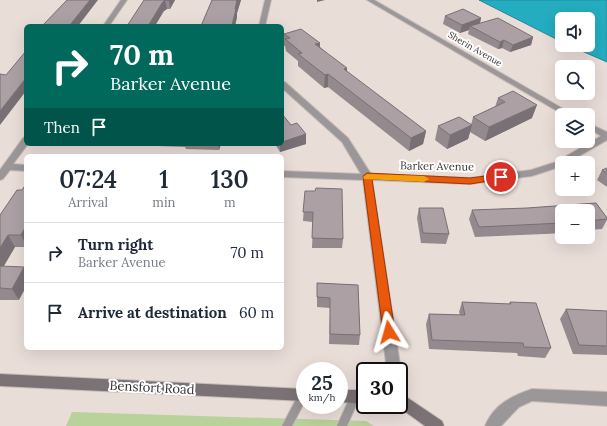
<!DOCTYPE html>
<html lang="en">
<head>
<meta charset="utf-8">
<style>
	body { margin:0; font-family:Lora,serif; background:#f6f6f7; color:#1f2937; height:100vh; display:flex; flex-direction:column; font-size:15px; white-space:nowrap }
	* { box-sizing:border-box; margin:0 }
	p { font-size:13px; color:#747a83 }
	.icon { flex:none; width:22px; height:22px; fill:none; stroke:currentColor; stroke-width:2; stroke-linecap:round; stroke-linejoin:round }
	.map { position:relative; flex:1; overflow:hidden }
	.panel { position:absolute; left:24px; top:154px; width:260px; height:196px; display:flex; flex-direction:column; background:#fff; border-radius:6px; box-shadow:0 4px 16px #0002 }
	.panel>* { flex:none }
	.guide { position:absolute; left:24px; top:24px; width:260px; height:122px; border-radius:6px; box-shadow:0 4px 16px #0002; background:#00695c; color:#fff; overflow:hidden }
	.controls { position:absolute; left:555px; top:12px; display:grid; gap:8px }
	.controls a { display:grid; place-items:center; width:40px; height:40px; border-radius:6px; background:#fff; box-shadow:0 4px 16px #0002; font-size:20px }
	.speed { position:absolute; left:296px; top:362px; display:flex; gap:8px; font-size:20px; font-weight:700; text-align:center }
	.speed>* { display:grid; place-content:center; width:52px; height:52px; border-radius:50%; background:#fff; box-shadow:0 4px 16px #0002; line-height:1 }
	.speed small { font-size:10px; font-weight:400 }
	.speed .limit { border:2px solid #111; border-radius:6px; background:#fff; color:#111 }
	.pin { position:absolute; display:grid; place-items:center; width:34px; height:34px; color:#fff; margin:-17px; border:2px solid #fff; border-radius:50%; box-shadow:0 1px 4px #0007 }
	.me { position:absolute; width:44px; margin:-22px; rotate:352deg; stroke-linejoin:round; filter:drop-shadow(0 0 3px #0008) }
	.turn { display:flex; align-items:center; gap:14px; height:84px; padding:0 20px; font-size:18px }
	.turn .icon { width:52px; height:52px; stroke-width:2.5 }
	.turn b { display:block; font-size:28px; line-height:34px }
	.then { display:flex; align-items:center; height:38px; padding:0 20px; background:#0003; gap:8px; font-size:15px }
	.eta { display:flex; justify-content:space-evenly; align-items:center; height:68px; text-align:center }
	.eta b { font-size:24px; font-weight:600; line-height:28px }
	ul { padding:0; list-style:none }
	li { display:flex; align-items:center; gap:12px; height:60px; padding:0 20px; border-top:1px solid #e0e1e3 }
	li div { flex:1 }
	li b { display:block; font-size:15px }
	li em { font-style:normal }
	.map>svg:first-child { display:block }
	.green { fill:#b9d19a }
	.water { fill:#24adc0; stroke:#2a8995 }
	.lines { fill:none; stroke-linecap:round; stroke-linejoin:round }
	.lane-casing { stroke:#c6bbb7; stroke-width:2 }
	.street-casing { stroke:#c6bbb7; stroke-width:2 }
	.secondary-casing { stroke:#c6bbb7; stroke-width:2 }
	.lane { fill:#9b9697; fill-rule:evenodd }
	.street { fill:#9b9697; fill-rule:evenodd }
	.secondary { fill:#7a7274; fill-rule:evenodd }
	.wall { fill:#948a8e }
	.shaded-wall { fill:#787074 }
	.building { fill:#aca0a5; stroke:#787074 }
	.route { fill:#ea580c; stroke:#983908 }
	.slow { fill:#f59e0b }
	.labels { text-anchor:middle; stroke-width:4; stroke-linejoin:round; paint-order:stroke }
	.far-street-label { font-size:9px; fill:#393432; stroke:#fff }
	.street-label { font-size:11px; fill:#393432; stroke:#fff }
	.near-street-label { font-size:13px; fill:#393432; stroke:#fff }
</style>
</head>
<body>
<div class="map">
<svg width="607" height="426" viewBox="0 0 607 426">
	<rect width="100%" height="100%" fill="#e9ddd8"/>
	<path class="green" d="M72,412l294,9 8,5h-308z"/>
	<path class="water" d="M479,0h128v62l-39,-17h20v-26h-26v23z"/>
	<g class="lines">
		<defs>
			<path id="lane" d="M303,390l2,1v10l-13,25h-10l18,-34z
				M355,391l3,2 2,3 -13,30h-10l15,-33z"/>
			<path id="street" d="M121,0h6l-18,26h-6z
				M265,0h6l-6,26h-6z
				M367,0h7l200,115h-10z
				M282,82h3l63,56 23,36 99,4 61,-8 25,-8 45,-26 -13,-8v-5l19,9v8l-40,23h-5v3l-30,10 -62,8 -98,-4 29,191 -2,3v-3h-12l-24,-191 -81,-3v-6l79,3 -19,-32 -60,-54z
				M26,137v7h2l-15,20 13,1v6l-16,-1 -7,9 -3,1v-10l23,-32z
				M532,389l75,3v14l-75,-5 -13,6 -18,19h-16c9,-22 27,-30 47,-37z"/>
			<path id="secondary" d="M0,374l305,15v12l-305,-15z
				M339,390h26v14l-26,-2z
				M399,392l43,29 2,5h-19l-29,-21h3z"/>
		</defs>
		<use href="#lane" class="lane-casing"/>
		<use href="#street" class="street-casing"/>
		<use href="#secondary" class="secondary-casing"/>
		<use href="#lane" class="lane"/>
		<use href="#street" class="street"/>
		<use href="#secondary" class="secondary"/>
	</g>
	<path class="wall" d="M144,0h31l-5,9h-3l-3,2z
		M212,0h29l-4,13v4l-2,9h-34z
		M445,16l36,2 -1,5 53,14 -2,8 -21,7 -8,-4 -4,1 -30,-15 1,-4 -9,3 -17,-9z
		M284,34l36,9v4l27,25 79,59 -3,13 -14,7 -81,-64 -4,1 -26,-22v-5l-12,-10 -1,-5h-1z
		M498,98l34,20 -47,23 -15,-9 -2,7 -21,10 -12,-9 3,-14 33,-1 2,-8 22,-10z
		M291,125l15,9v10l-26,8 -5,-8h7z
		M62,144h29l-2,2h-26z
		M130,144h91l-2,6 -33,-1 -1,-2 -55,-2z
		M607,168v19l-10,-7 5,-10z
		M26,184v63h-11l-11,19 15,34h-19v-85l22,-25z
		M305,191l38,48 -1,9h-30l1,-26 -10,-1z
		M596,203l11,15v2l-5,9 -14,1v-19h-26v22l-17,1 -70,3 -6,-18 3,-9 55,-2z
		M419,208l30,26 -3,10 -25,-1 -4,-25z
		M317,283l41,2 2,50 -1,10 -30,-1 1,-36 -13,-1z
		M462,302l47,2 1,-2 41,46 -6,10 -27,-2 -1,-3 -88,-4 -3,-25 3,-10 31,1 -1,-3z
		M566,309l41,2v44l-34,-1 -13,-35z"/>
	<path class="shaded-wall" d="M90,0h8l-20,26h-9z
		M165,0l2,9 -3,2 -9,15h-7l14,-23z
		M169,0h6l-5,9z
		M237,0h4l-4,13v4l-2,9h-3l3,-17z
		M317,0h8l-8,2z
		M481,18l-2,9 -9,-1 -1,4 -9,3 2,-8z
		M533,37l-2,8 -21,7 3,-7z
		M504,40l-2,8 -4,1 2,-7z
		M320,43l-1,12 -4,-11z
		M347,68v12l-3,-11z
		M328,74v13l-4,1 1,-13z
		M26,78v13l-26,34v-14z
		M537,105l-5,13 -47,23 4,-14z
		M472,125l-4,14 -21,10 3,-14z
		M426,131l-3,13 -14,7 2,-13z
		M306,134v10l-26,8v-8h2v-2z
		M218,144h3l-2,6z
		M26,226v19l-5,-10z
		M8,235l7,12 -15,25v-24z
		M24,267l2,4v16l-7,13 -7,-11z"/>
	<path class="building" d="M67,0h23l-21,26h-27z
		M144,0h25h-4l-3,3 -14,23h-21z
		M212,0h25l-2,9h1l-4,16h-17v1h-14z
		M463,9l18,9 -19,7 -17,-9z
		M498,18l35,19 -20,8 -9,-5 -4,2 -30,-16z
		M301,29l19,14 -5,1 32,24 -3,1 82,62 -15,7 -83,-64 -3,1 -27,-21 4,-1 -17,-14 5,-1 -6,-4z
		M26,51v27l-26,33v-37l6,1z
		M513,91l24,14 -48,22 -16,-10 32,-15 -7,-4z
		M282,114l9,11 6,-2 9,11 -24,8z
		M459,117l13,8 -22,10 -12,-9z
		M607,168v5l-5,-3z
		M26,184v42l-5,9h-13l-8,13v-33l17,-25h5z
		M316,188l26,1 1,50 -31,-1 1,-26h-10l2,-21h10z
		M596,203l11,15v1l-19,2v-10h-26v12l-83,4 -7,-17 55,-2z
		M419,208h24l6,26 -26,-1z
		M0,266l24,1 -12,22 -12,-1z
		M317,283l41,2 2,50 -30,-1v-36l-13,-1z
		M462,302l49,2 -1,-2 26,1 15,45 -27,-1 -1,-4 -91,-3 -3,-26 36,1z
		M566,309l41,2v35l-28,-1z"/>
	<path class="route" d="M367,173l103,5 31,-4 5,3 -5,2 -31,5 -98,-5 23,153 -2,4 -4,1 -4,-1 -2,-4 -20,-156z"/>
	<path class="slow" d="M367,174l57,2 5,3 -5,3 -60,-3 -1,-2z"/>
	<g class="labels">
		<g class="far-street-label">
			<text transform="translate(475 49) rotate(30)" y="3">Sherin Avenue</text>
		</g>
		<g class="street-label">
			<text transform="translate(437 166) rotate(1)" y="4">Barker Avenue</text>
		</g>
		<g class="near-street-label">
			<text transform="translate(152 387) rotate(3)" y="5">Bensfort Road</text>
		</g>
	</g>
</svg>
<div class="controls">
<a><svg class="icon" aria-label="sound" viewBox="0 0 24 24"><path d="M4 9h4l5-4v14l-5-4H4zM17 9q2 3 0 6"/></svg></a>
<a><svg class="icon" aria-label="search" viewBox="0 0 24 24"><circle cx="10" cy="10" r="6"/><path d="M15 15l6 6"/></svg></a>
<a><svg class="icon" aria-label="layers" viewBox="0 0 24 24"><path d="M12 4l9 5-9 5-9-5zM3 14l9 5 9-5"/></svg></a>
<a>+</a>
<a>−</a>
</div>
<div class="speed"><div>25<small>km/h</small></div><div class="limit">30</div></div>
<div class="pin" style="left:501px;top:177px;background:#d93025"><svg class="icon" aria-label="arrive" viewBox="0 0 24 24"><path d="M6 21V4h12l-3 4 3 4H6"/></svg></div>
<svg class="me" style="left:389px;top:332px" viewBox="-20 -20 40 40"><path d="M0-17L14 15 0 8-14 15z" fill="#ea580c" stroke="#fff" stroke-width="4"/></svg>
<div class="guide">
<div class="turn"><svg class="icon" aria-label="right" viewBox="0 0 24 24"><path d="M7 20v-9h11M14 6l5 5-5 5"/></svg><div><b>70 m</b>Barker Avenue</div></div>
<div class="then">Then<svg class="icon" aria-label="arrive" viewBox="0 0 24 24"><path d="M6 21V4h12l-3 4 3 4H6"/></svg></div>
</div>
<section class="panel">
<div class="eta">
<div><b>07:24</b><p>Arrival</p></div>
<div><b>1</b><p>min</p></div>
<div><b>130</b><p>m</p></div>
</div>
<ul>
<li><svg class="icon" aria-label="right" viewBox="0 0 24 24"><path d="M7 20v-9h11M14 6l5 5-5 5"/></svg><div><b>Turn right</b><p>Barker Avenue</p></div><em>70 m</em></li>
<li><svg class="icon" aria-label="arrive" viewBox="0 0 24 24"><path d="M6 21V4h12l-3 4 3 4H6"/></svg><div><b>Arrive at destination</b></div><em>60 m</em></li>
</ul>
</section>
</div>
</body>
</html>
